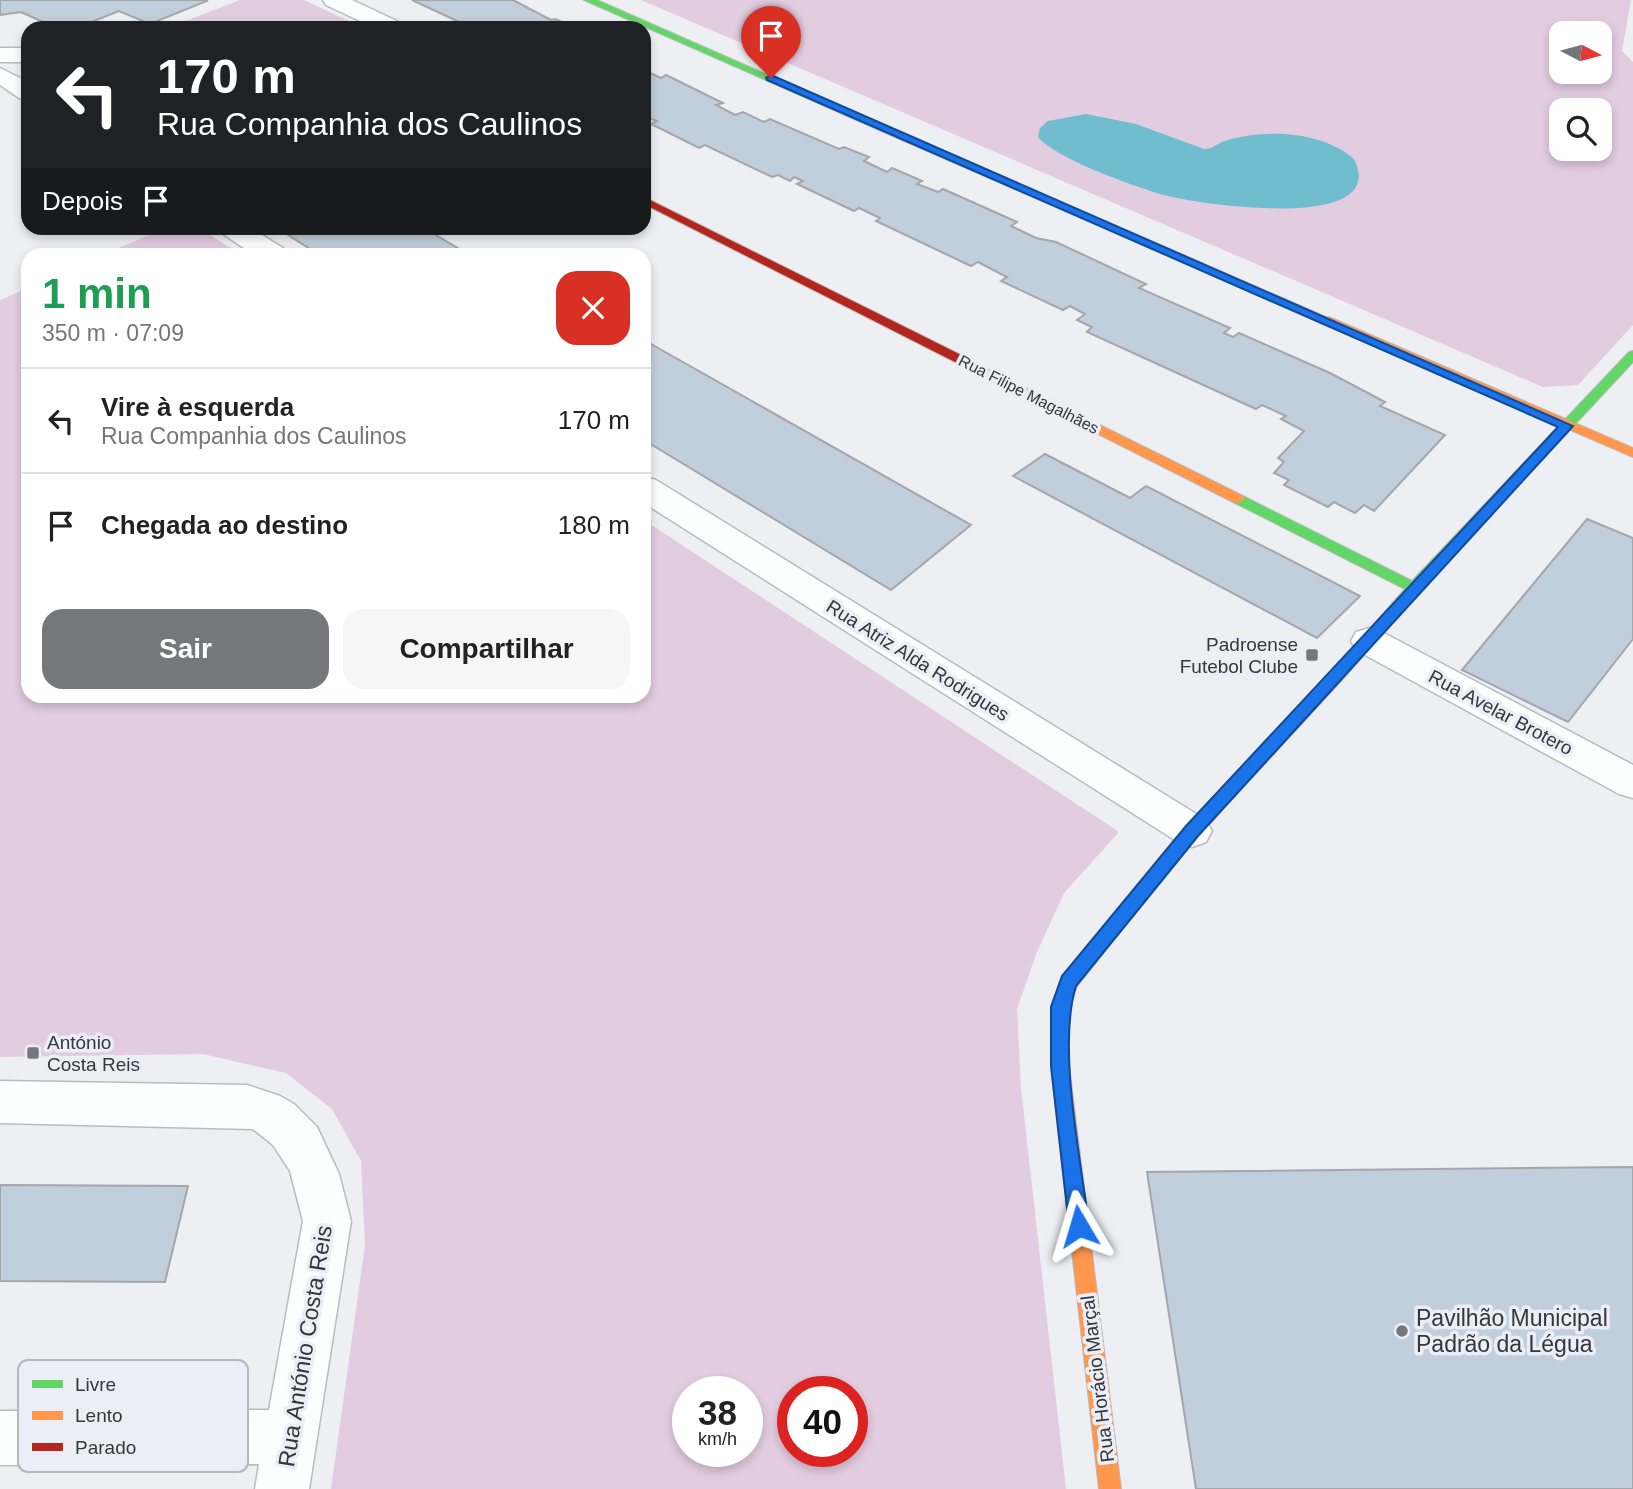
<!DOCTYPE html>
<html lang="pt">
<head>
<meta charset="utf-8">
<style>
	body { margin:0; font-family:Helvetica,sans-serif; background:#f6f6f6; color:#222; height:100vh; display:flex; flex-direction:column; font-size:26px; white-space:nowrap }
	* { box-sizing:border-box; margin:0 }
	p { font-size:23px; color:#767676 }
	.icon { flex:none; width:38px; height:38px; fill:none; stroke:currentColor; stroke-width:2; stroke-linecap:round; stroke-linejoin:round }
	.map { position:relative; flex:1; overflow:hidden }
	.drawer { position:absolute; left:21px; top:248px; width:630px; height:455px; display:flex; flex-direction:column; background:#fff; border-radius:21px; box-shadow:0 4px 10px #0003 }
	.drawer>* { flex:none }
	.banner { position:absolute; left:21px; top:21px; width:630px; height:214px; border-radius:21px; box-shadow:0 4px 10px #0003; background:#202124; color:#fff; overflow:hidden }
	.needle { width:46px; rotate:96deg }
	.controls { position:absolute; left:1549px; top:21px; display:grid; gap:14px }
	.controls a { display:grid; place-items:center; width:63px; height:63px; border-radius:14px; background:#fff; box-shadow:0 4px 10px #0003; font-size:35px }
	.speed { position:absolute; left:672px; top:1376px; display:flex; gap:14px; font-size:35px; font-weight:700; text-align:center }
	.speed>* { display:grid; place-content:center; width:91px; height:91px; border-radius:50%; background:#fff; box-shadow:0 4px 10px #0003; line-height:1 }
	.speed small { font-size:18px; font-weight:400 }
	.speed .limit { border:10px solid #d22; background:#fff; color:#111 }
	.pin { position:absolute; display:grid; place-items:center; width:60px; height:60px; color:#fff; margin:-72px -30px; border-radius:50% 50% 50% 0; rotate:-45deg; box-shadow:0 0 7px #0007 }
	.pin .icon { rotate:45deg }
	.me { position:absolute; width:77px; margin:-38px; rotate:353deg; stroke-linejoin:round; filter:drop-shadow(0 0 5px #0008) }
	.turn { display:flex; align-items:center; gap:24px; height:147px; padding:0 21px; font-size:32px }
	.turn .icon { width:91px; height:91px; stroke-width:2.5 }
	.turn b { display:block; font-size:49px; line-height:60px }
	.then { display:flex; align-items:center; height:66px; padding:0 21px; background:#0003; gap:14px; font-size:26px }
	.round { display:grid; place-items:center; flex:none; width:74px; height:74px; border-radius:21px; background:#f6f6f6 }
	.head { display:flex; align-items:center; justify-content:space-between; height:119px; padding:0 21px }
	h1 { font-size:42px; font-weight:800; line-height:52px; color:#1e9e55 }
	.cta { display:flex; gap:14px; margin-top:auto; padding:14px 21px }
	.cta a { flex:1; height:80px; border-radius:21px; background:#76777b; color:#fff; font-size:28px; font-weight:800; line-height:80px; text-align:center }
	.cta a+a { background:#f6f6f6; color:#222 }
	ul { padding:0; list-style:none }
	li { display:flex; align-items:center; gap:21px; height:105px; padding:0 21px; border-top:2px solid #e0e0e0 }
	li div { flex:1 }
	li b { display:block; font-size:26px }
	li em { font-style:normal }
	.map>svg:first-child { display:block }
	.green { fill:#e2cce0; fill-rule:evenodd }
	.water { fill:#70bdd0 }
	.building { fill:#c1cedb; stroke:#a5a6a9; stroke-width:2 }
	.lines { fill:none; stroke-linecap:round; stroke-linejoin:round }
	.street-casing { stroke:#babbbf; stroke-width:3 }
	.fast-casing { stroke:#babbbf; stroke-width:2 }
	.slow-casing { stroke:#babbbf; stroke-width:2 }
	.jam-casing { stroke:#babbbf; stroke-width:2 }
	.street { fill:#fcfdfd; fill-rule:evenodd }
	.fast { fill:#63d668; fill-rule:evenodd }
	.slow { fill:#ff974d; fill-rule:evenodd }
	.jam { fill:#b3261e; fill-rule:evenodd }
	.route { fill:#1a73e8; stroke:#114b97; stroke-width:2 }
	.poi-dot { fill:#76777b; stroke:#ebeef6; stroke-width:2.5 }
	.labels { text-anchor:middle; stroke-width:7; stroke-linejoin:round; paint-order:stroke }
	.far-street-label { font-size:16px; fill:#36373a; stroke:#ebeef6 }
	.poi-label { font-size:19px; fill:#36373a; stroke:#ebeef6; text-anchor:end }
	.street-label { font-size:19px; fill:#36373a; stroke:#ebeef6 }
	.near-poi-label { font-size:23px; fill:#36373a; stroke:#ebeef6; text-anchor:start }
	.near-street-label { font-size:23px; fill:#36373a; stroke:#ebeef6 }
	.key { fill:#ebeef6; stroke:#b5b7be; stroke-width:2 }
	.key-label { font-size:19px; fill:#36373a }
</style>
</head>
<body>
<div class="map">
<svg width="1633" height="1489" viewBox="0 0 1633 1489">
	<rect width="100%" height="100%" fill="#eeeff3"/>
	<path class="green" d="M240,0h64l60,28h-197z
		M641,0h990l-9,51 11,11v263l-55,60 -35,2zM1561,33h39v39h-39zM1561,110h39v39h-39z
		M166,228h33l43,27h-140z
		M28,288v408h616v-176l475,312 -55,61 -27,59 -20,57 4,79 45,401h-735l34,-244 -4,-84 -29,-52 -46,-36 -83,-19 -203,3v-757zM688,1391h59v60h-59zM793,1391h59v60h-59z"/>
	<path class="water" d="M1086,114l50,10 68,25c9,0 15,-7 24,-9 39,-11 94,-9 126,19 38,76 -165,44 -194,35 -29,-9 -103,-35 -122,-57l2,-9 8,-7z"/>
	<path class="building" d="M0,0h206l1,1 -57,23 -31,-13 -43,17h-20l-35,-16 -21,3z
		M412,0h101l38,20 4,-1 19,8 -102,1z
		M644,70l17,8 5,-3 57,28 -7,2 19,10 8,-3 21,10 6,-3 69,30 5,-2 25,10 -5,4 23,11 5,-4 30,13 -5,3 21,8 5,-3 74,33 -6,4 25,12 20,4 90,42 -7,4 91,40 -6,5 9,4 6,-4 91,40 55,29 -5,4 65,29 -71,76 -10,-6 -9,8 -21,-11 -6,5 -44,-22 5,-5 -15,-7 10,-11 -6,-4 26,-27 -23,-12 5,-3 -24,-11 -6,4 -169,-77 5,-5 -15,-7 8,-6 -15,-8 -7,4 -62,-29 6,-4 -29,-15 -7,4 -95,-45 4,-3 -21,-10 -5,3 -57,-27 6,-3 -9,-4 -4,4 -12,-6 -6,2 -67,-32 -6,3 -48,-24 6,-3 -13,-5z
		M282,228h142l47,28h-150l-42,-27z
		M644,340l327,185 -80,65 -247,-150z
		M1045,454l85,44 16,-12 214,110 -43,42 -304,-162z
		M1587,519l46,19v101l-65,83 -106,-52z
		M1633,1167v322h-437l-49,-317z
		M0,1185l188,1 -23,96 -165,-1z"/>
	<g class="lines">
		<defs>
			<path id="street" d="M323,0h29l49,23 3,5h-29l-49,-23z
				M0,48h28v14h-28z
				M0,68l28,14v18l-9,-2 -19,-13z
				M220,228h31l35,22 4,6h-34l-33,-22z
				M644,477l12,3 550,340 6,11 -6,11 -14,5 -14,-5 -534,-339z
				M1369,628l13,4 251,133v33l-14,-4 -263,-144 -5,-9 5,-9z
				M0,1081l247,4 33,11 14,8 23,23 22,47 12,47 -42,268h-54l4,-25 -259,1v-54l269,-1 34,-189 -13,-50 -17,-26 -20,-16 -253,-6z"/>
			<path id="fast" d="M584,0h13l314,138 -9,2z
				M1633,351v11l-214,230 -79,90h-10l-3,-4 3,-4 75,-85 -172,-87 -2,-3 2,-3h10l169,85 217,-229z"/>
			<path id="slow" d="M1329,317l304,131v9l-308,-133 -2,-3z
				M961,356l282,140 2,3 -7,4 -5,-1 -276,-139v-6z
				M1110,925l6,2 3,5 -3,5 -39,49 -8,21v59l52,423h-22l-48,-423v-59l9,-25 44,-55z"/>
			<path id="jam" d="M902,136h8l425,185 -2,3h-8l-423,-184z
				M644,197l321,160 2,3 -6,4 -4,-1 -313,-159z
				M1335,672l8,6 -3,4 -142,154 -82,101 -6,2 -6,-2 -3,-5 3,-5 82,-101 144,-152z"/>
		</defs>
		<use href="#street" class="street-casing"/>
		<use href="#fast" class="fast-casing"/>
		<use href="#slow" class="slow-casing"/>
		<use href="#jam" class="jam-casing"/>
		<use href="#street" class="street"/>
		<use href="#fast" class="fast"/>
		<use href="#slow" class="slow"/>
		<use href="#jam" class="jam"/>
	</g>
	<path class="route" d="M771,75l802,351 -375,410 -122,150c-19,61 5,174 13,240l-3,7 -7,3 -7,-3 -3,-7 -18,-160v-59l11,-31 124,-150 372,-399 -791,-347 -1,-2z"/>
	<g class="poi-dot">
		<rect x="1305" y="648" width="14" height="14" rx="3.5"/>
		<rect x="26" y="1046" width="14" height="14" rx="3.5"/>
		<circle cx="1402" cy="1331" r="7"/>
	</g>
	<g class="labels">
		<g class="far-street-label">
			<text transform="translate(1029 394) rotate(27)" y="6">Rua Filipe Magalhães</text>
		</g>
		<g class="poi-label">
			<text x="1298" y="651">Padroense<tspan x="1298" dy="22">Futebol Clube</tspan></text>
			<text x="47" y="1049" text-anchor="start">António<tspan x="47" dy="22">Costa Reis</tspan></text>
		</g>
		<g class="street-label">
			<text transform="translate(918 660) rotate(32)" y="7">Rua Atriz Alda Rodrigues</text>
			<text transform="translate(1501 712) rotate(28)" y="7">Rua Avelar Brotero</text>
			<text transform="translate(1097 1379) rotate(-97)" y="7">Rua Horácio Marçal</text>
		</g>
		<g class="near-poi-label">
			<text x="1416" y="1326">Pavilhão Municipal<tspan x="1416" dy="26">Padrão da Légua</tspan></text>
		</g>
		<g class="near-street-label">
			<text transform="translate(305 1346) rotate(-81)" y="8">Rua António Costa Reis</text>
		</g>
	</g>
	<rect x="18" y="1360" width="230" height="112" rx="10" class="key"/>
	<rect x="32" y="1380" width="31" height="8" fill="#63d668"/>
	<rect x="32" y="1411" width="31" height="9" fill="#ff974d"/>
	<rect x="32" y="1443" width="31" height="8" fill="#b3261e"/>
	<g class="key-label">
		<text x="75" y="1391">Livre</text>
		<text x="75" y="1422">Lento</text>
		<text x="75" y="1454">Parado</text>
	</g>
</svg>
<div class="controls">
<a><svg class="needle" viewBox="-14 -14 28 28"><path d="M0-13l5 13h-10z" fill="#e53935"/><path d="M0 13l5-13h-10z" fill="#767676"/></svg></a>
<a><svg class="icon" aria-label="search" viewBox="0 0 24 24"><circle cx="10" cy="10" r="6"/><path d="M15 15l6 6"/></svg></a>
</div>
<div class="speed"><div>38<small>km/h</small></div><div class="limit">40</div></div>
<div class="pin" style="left:771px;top:78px;background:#d93025"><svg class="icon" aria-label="arrive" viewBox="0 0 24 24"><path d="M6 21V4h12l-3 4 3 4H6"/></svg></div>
<svg class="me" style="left:1079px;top:1226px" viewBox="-20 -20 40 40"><path d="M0-17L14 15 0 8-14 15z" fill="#1a73e8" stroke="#fff" stroke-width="4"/></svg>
<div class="banner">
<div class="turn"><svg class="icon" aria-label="left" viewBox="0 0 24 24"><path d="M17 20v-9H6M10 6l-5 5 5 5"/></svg><div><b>170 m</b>Rua Companhia dos Caulinos</div></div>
<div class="then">Depois<svg class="icon" aria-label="arrive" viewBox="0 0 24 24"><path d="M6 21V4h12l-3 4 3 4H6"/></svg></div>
</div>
<section class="drawer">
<div class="head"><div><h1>1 min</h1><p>350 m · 07:09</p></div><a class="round" style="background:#d93025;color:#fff"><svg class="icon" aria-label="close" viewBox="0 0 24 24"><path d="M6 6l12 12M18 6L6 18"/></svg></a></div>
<ul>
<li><svg class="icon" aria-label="left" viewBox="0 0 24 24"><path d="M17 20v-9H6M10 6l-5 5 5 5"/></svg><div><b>Vire à esquerda</b><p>Rua Companhia dos Caulinos</p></div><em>170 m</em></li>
<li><svg class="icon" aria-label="arrive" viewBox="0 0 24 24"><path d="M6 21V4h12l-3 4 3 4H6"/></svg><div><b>Chegada ao destino</b></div><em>180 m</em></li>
</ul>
<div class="cta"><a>Sair</a><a>Compartilhar</a></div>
</section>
</div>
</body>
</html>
